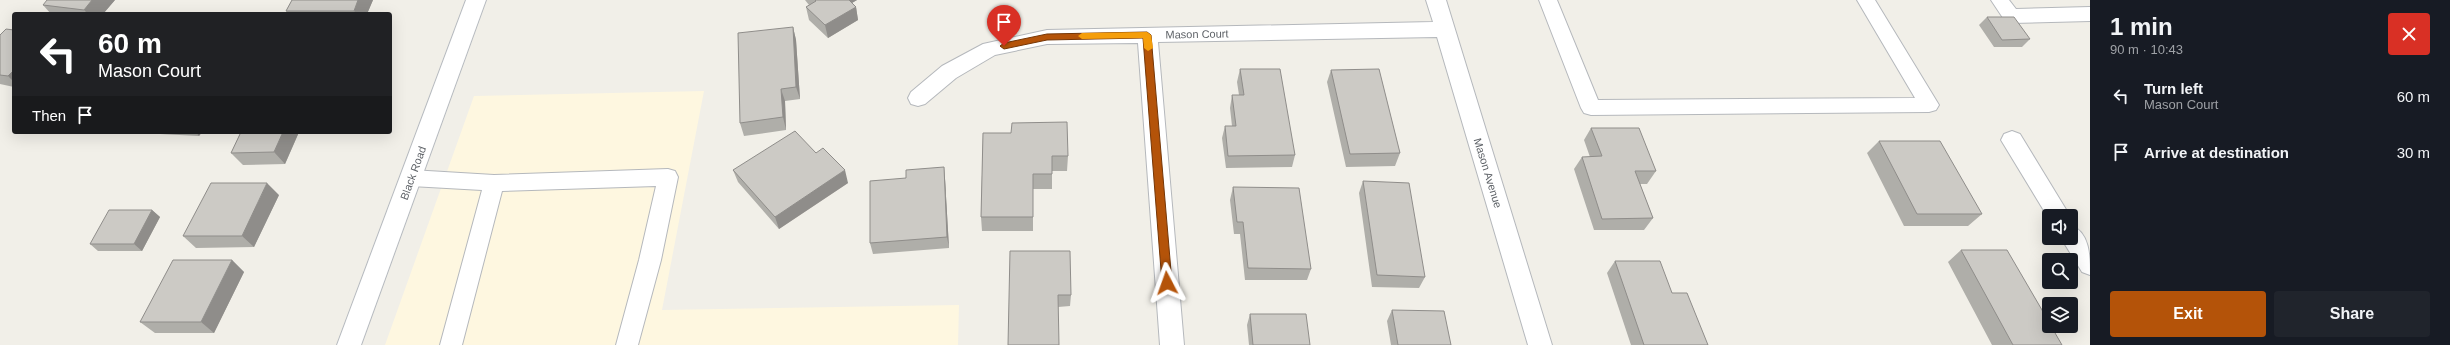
<!DOCTYPE html>
<html lang="en">
<head>
<meta charset="utf-8">
<style>
	body { margin:0; font-family:Helvetica,sans-serif; background:#20242c; color:#f1f3f6; height:100vh; display:flex; flex-direction:column; font-size:15px; white-space:nowrap }
	* { box-sizing:border-box; margin:0 }
	p { font-size:13px; color:#9ea1a6 }
	.icon { flex:none; width:22px; height:22px; fill:none; stroke:currentColor; stroke-width:2; stroke-linecap:round; stroke-linejoin:round }
	.map { position:relative; flex:1; overflow:hidden }
	.side { display:flex; flex-direction:column; background:#171b24; width:360px }
	.side>* { flex:none }
	.guide { position:absolute; left:12px; top:12px; width:380px; height:122px; border-radius:4px; box-shadow:0 4px 16px #0002; background:#202124; color:#fff; overflow:hidden }
	.fabs { position:absolute; left:2042px; top:209px; display:grid; gap:8px }
	.fabs a { display:grid; place-items:center; width:36px; height:36px; border-radius:4px; background:#171b24; box-shadow:0 4px 16px #0002; font-size:20px }
	.pin { position:absolute; display:grid; place-items:center; width:34px; height:34px; color:#fff; margin:-41px -17px; border-radius:50% 50% 50% 0; rotate:-45deg; box-shadow:0 0 4px #0007 }
	.pin .icon { rotate:45deg }
	.me { position:absolute; width:44px; margin:-22px; rotate:356deg; stroke-linejoin:round; filter:drop-shadow(0 0 3px #0008) }
	.turn { display:flex; align-items:center; gap:14px; height:84px; padding:0 20px; font-size:18px }
	.turn .icon { width:52px; height:52px; stroke-width:2.5 }
	.turn b { display:block; font-size:28px; line-height:34px }
	.then { display:flex; align-items:center; height:38px; padding:0 20px; background:#0003; gap:8px; font-size:15px }
	.round { display:grid; place-items:center; flex:none; width:42px; height:42px; border-radius:4px; background:#20242c }
	.head { display:flex; align-items:center; justify-content:space-between; height:68px; padding:0 20px }
	h1 { font-size:24px; font-weight:700; line-height:30px }
	.cta { display:flex; gap:8px; margin-top:auto; padding:8px 20px }
	.cta a { flex:1; height:46px; border-radius:4px; background:#b45309; color:#fff; font-size:16px; font-weight:700; line-height:46px; text-align:center }
	.cta a+a { background:#20242c; color:#f1f3f6 }
	ul { padding:0; list-style:none }
	li { display:flex; align-items:center; gap:12px; height:56px; padding:0 20px }
	li div { flex:1 }
	li b { display:block; font-size:15px }
	li em { font-style:normal }
	main { display:flex; flex:1; min-height:0 }
	.map>svg:first-child { display:block }
	.commercial { fill:#fef7e0 }
	.lines { fill:none; stroke-linecap:round; stroke-linejoin:round }
	.service-casing { stroke:#b5b8bc; stroke-width:2 }
	.minor-casing { stroke:#b5b8bc; stroke-width:2 }
	.secondary-casing { stroke:#b6babf; stroke-width:2 }
	.service { fill:#fff; fill-rule:evenodd }
	.minor { fill:#fff; fill-rule:evenodd }
	.secondary { fill:#fff; fill-rule:evenodd }
	.wall { fill:#afaea9 }
	.shaded-wall { fill:#8f8d8a }
	.building { fill:#cccac5; stroke:#8f8d8a }
	.route { fill:#b45309; stroke:#753606 }
	.slow { fill:#f59e0b }
	.labels { text-anchor:middle; stroke-width:4; stroke-linejoin:round; paint-order:stroke }
	.street-label { font-size:11px; fill:#5f6368; stroke:#fff }
</style>
</head>
<body>
<main>
<div class="map">
<svg width="2090" height="345" viewBox="0 0 2090 345">
	<rect width="100%" height="100%" fill="#f1efe8"/>
	<path class="commercial" d="M704,91l-42,219 297,-5 -1,40h-573l89,-249z"/>
	<g class="lines">
		<defs>
			<path id="service" d="M1539,0h18l41,100 317,-2 -58,-98h18l64,105 -3,5 -7,2 -338,3 -7,-2 -3,-5z
				M1991,0h18l7,9 74,-2v14l-79,2 -6,-2z
				M668,169l7,2 3,6 -17,83 -23,85h-22l23,-85 17,-74 -154,5 -40,154h-22l42,-155 -71,-4 -7,-2 -3,-6 3,-6 7,-2 83,5z"/>
			<path id="minor" d="M1426,0h20l106,345h-24l-91,-308 -279,5 26,303h-24l-22,-302 -91,1 -52,11 -39,23 -31,26 -7,2 -7,-2 -3,-6 3,-6 31,-26 41,-22 64,-14 386,-8z
				M2012,131l8,3 50,82h-21v3l-48,-79 3,-6z
				M2071,225c19,8 19,31 19,50l-8,-3 -21,-34h10z"/>
			<path id="secondary" d="M466,0h20l-125,345h-24z"/>
		</defs>
		<use href="#service" class="service-casing"/>
		<use href="#minor" class="minor-casing"/>
		<use href="#secondary" class="secondary-casing"/>
		<use href="#service" class="service"/>
		<use href="#minor" class="minor"/>
		<use href="#secondary" class="secondary"/>
	</g>
	<path class="wall" d="M115,0l-12,14h-52l-8,-9z
		M292,0h81l-6,14h-79l-2,-3z
		M805,0h52l-5,3 4,4 2,13 -30,18 -19,-18 -3,-13 3,-2z
		M1987,17l43,22 -8,8h-28l-15,-22z
		M793,27l3,13 4,59 -15,2 1,29 -42,6 -4,-13z
		M14,30v57l-14,-3v-49z
		M1240,69l55,86 -3,12 -66,1 -4,-30 3,-12h7l-2,-18 2,-13h7l-2,-13z
		M1331,70l69,83 -5,13 -49,1 -19,-85z
		M1591,128l65,43 -9,13h-7l13,34 -9,12h-50l-20,-61 8,-12h8l-6,-17z
		M158,132h44l-3,4 -39,-2z
		M241,132h58l-14,32 -42,1 -12,-12z
		M983,133l85,23 -1,15h-15v18h-19v42h-51l-1,-14z
		M1879,141l103,73 -14,12h-64l-37,-73z
		M816,153l32,30 -69,46 -41,-47 -5,-12z
		M944,167l1,12 4,69 -76,6 -3,-11 36,-65z
		M1363,181l62,96 -6,11 -47,-1 -13,-94z
		M1233,187l78,82 -4,11h-62l-5,-46h-6l-4,-34z
		M279,195l-25,52 -58,1 -13,-12z
		M152,210l8,7 -18,34h-44l-8,-7z
		M1961,250l101,95h-70l-44,-83z
		M1010,251l61,44 -1,11 -12,1z
		M232,260l12,12 -30,61h-59l-15,-11z
		M1615,261l57,32 36,52h-77l-24,-72z
		M1392,310l59,35h-60l-4,-24z
		M1250,314l60,31h-61l-2,-20z"/>
	<path class="shaded-wall" d="M92,0h23l-12,14h-15l-4,-4z
		M358,0h15l-6,14h-11l-2,-3z
		M843,0h14l-12,7z
		M856,7l2,13 -30,18 -3,-13z
		M793,27l3,13 4,59 -4,-12z
		M14,70v12l-6,-6z
		M781,89l4,12 1,29 -3,-13z
		M196,132h6l-3,4z
		M283,132h16l-14,32 -11,-12z
		M944,167l1,12 4,69 -2,-11z
		M845,170l3,13 -69,46 -4,-12z
		M267,183l12,12 -25,52 -12,-11z
		M152,210l8,7 -18,34 -8,-7z
		M232,260l12,12 -30,61 -13,-11z"/>
	<path class="building" d="M47,0h45l-8,10 -41,-5z
		M292,0h66l-4,11h-68z
		M815,0h34l7,7 -31,18 -19,-18 10,-6z
		M1987,17h27l16,22 -28,1z
		M793,27l3,60 -15,2 2,28 -43,6 -2,-90z
		M6,29l8,1v40l-6,6 -8,-1v-40z
		M1240,69h40l15,86 -67,1 -3,-30h11l-4,-31h12z
		M1379,69l21,84 -50,1 -19,-84z
		M1067,122l1,34h-16v18h-19v43h-52l2,-84h28l1,-10z
		M1591,128h48l17,43h-21l18,47 -51,1 -20,-62 20,-1z
		M795,131l21,22 7,-5 22,22 -70,47 -42,-47z
		M241,132h42l-9,20 -43,1z
		M1879,141h61l42,73h-65z
		M944,167l3,70 -77,6v-62l36,-3v-8z
		M1363,181l46,2 16,94 -48,-2z
		M211,183h56l-25,53h-59z
		M1233,187l66,1 12,81 -63,-1 -5,-46h-6z
		M109,210h43l-18,34h-44z
		M1961,250h46l42,72v4h2l11,19h-49z
		M1010,251h60l1,44h-13l1,50h-51z
		M173,260h59l-31,62h-61z
		M1615,261h45l12,32h15l21,52h-64z
		M1392,310l52,1 7,34h-53z
		M1250,314h56l4,31h-57z"/>
	<path class="route" d="M1147,32l4,3 21,248 -5,4 -5,-4 -19,-245 -96,2 -43,9 -4,-3 4,-3 43,-9z"/>
	<path class="slow" d="M1147,32l4,3 2,13 -5,3 -4,-3 -1,-10 -61,1 -4,-3 4,-3z"/>
	<g class="labels">
		<g class="street-label">
			<text transform="translate(1197 34) rotate(-1)" y="4">Mason Court</text>
			<text transform="translate(413 173) rotate(-70)" y="4">Black Road</text>
			<text transform="translate(1488 173) rotate(73)" y="4">Mason Avenue</text>
		</g>
	</g>
</svg>
<div class="fabs">
<a><svg class="icon" aria-label="sound" viewBox="0 0 24 24"><path d="M4 9h4l5-4v14l-5-4H4zM17 9q2 3 0 6"/></svg></a>
<a><svg class="icon" aria-label="search" viewBox="0 0 24 24"><circle cx="10" cy="10" r="6"/><path d="M15 15l6 6"/></svg></a>
<a><svg class="icon" aria-label="layers" viewBox="0 0 24 24"><path d="M12 4l9 5-9 5-9-5zM3 14l9 5 9-5"/></svg></a>
</div>
<div class="pin" style="left:1004px;top:46px;background:#d93025"><svg class="icon" aria-label="arrive" viewBox="0 0 24 24"><path d="M6 21V4h12l-3 4 3 4H6"/></svg></div>
<svg class="me" style="left:1167px;top:283px" viewBox="-20 -20 40 40"><path d="M0-17L14 15 0 8-14 15z" fill="#b45309" stroke="#fff" stroke-width="4"/></svg>
<div class="guide">
<div class="turn"><svg class="icon" aria-label="left" viewBox="0 0 24 24"><path d="M17 20v-9H6M10 6l-5 5 5 5"/></svg><div><b>60 m</b>Mason Court</div></div>
<div class="then">Then<svg class="icon" aria-label="arrive" viewBox="0 0 24 24"><path d="M6 21V4h12l-3 4 3 4H6"/></svg></div>
</div>
</div>
<section class="side">
<div class="head"><div><h1>1 min</h1><p>90 m · 10:43</p></div><a class="round" style="background:#d93025;color:#fff"><svg class="icon" aria-label="close" viewBox="0 0 24 24"><path d="M6 6l12 12M18 6L6 18"/></svg></a></div>
<ul>
<li><svg class="icon" aria-label="left" viewBox="0 0 24 24"><path d="M17 20v-9H6M10 6l-5 5 5 5"/></svg><div><b>Turn left</b><p>Mason Court</p></div><em>60 m</em></li>
<li><svg class="icon" aria-label="arrive" viewBox="0 0 24 24"><path d="M6 21V4h12l-3 4 3 4H6"/></svg><div><b>Arrive at destination</b></div><em>30 m</em></li>
</ul>
<div class="cta"><a>Exit</a><a>Share</a></div>
</section>
</main>
</body>
</html>
